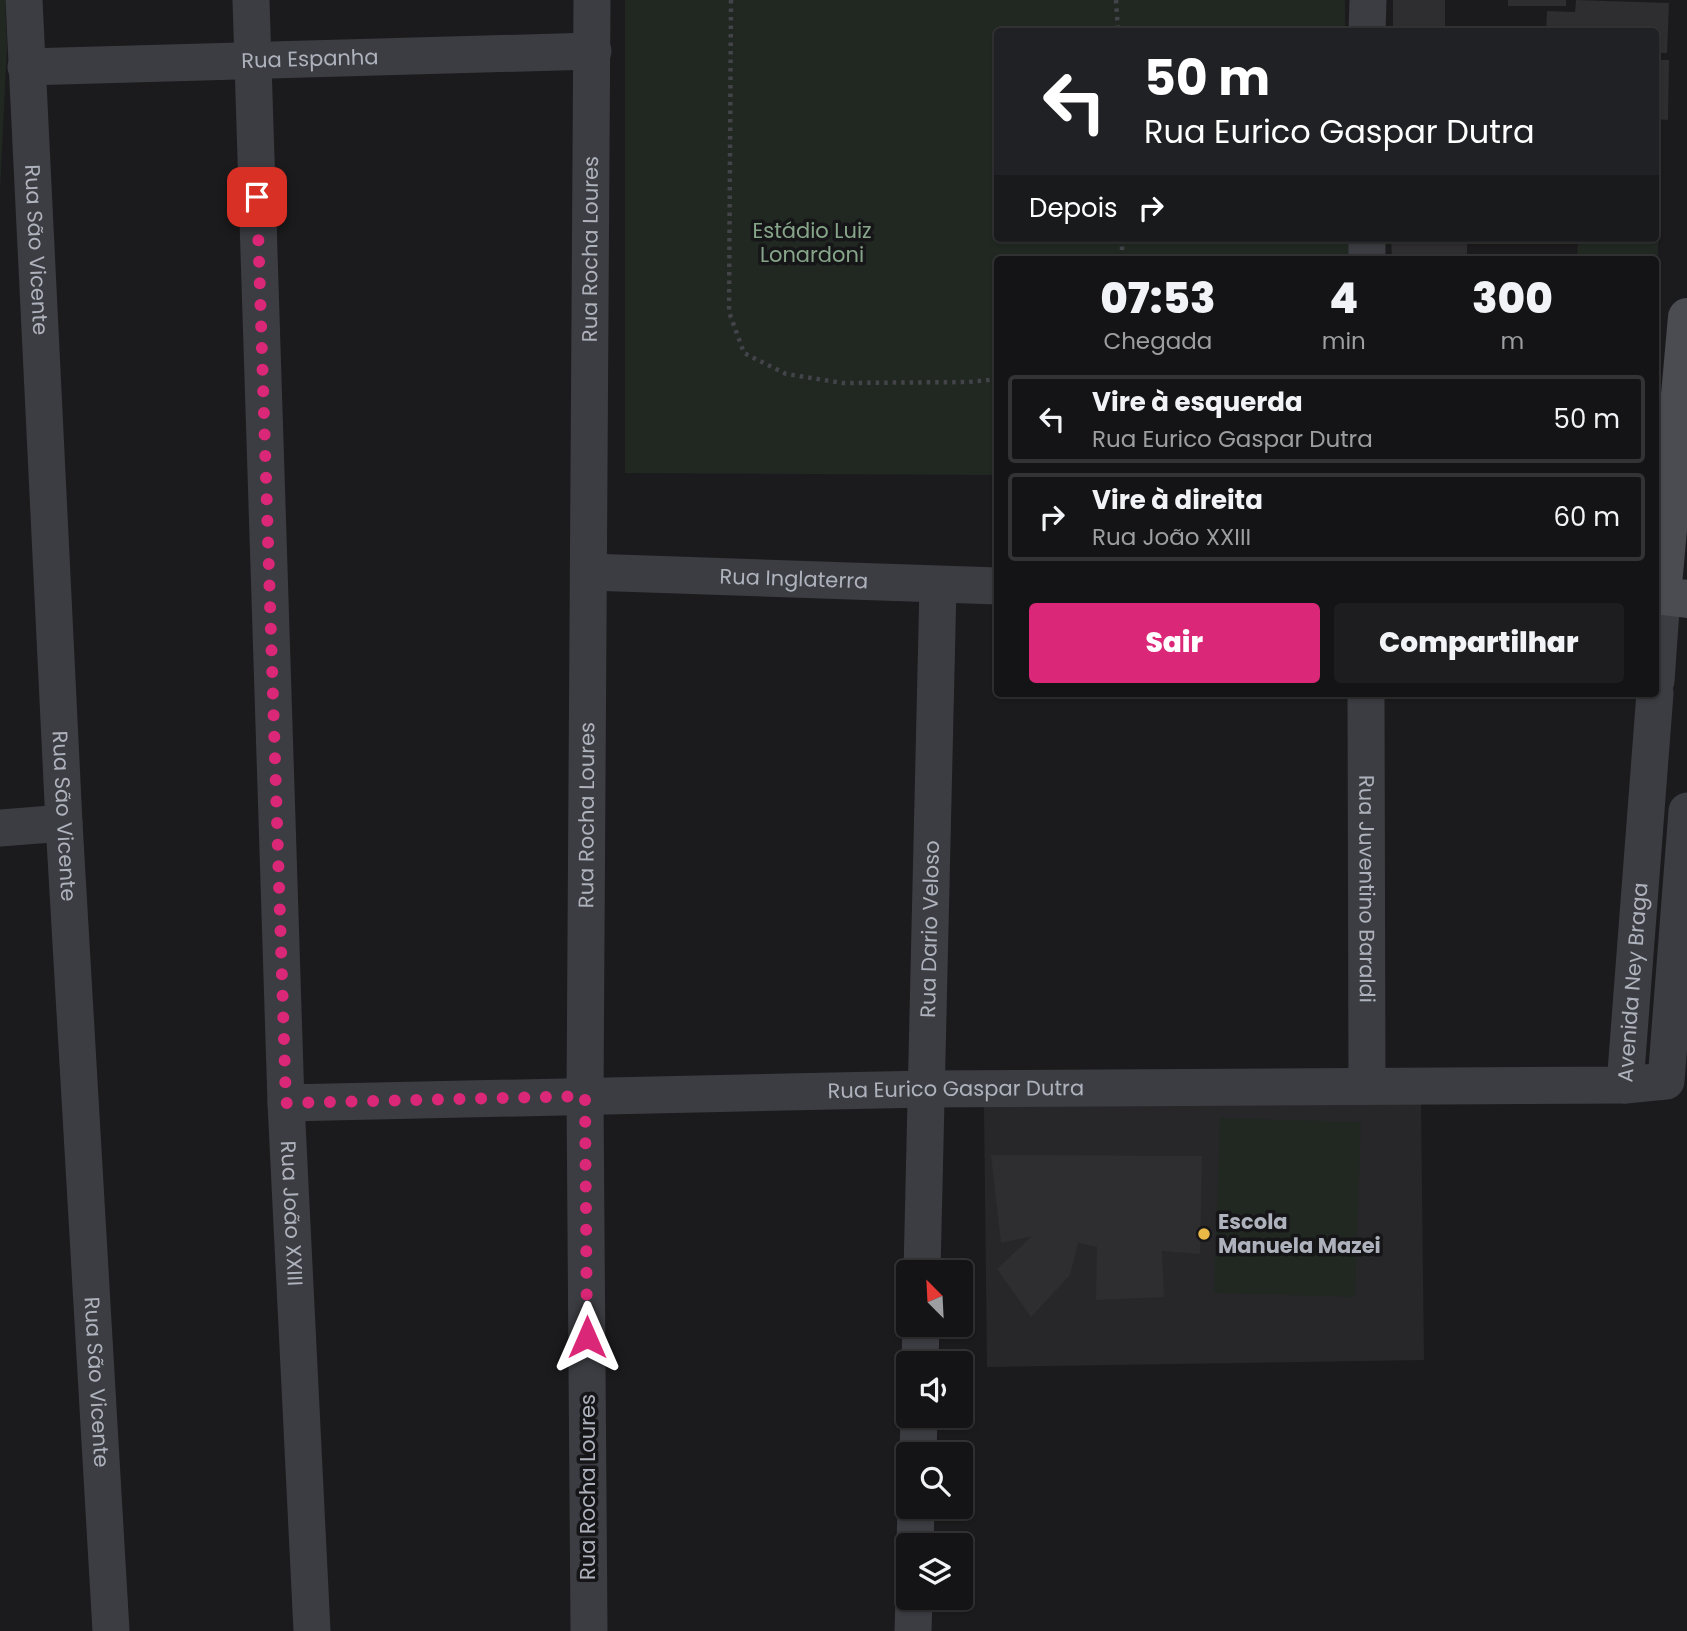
<!DOCTYPE html>
<html lang="pt">
<head>
<meta charset="utf-8">
<style>
	body { margin:0; font-family:Poppins,sans-serif; background:#1d1d1f; color:#f1f3f6; height:100vh; display:flex; flex-direction:column; font-size:26px; white-space:nowrap }
	* { box-sizing:border-box; margin:0 }
	p { font-size:23px; color:#9d9ea1 }
	.icon { flex:none; width:38px; height:38px; fill:none; stroke:currentColor; stroke-width:2; stroke-linecap:round; stroke-linejoin:round }
	.map { position:relative; flex:1; overflow:hidden }
	.side { position:absolute; left:994px; top:256px; width:665px; height:441px; display:flex; flex-direction:column; background:#141416; border-radius:7px; box-shadow:0 2px 5px #0004,0 0 0 2px #333335 }
	.side>* { flex:none }
	.top-card { position:absolute; left:994px; top:28px; width:665px; height:214px; border-radius:7px; box-shadow:0 2px 5px #0004,0 0 0 2px #333335; background:#202124; color:#fff; overflow:hidden }
	.needle { width:46px; rotate:336deg }
	.tools { position:absolute; left:896px; top:1260px; display:grid; gap:14px }
	.tools a { display:grid; place-items:center; width:77px; height:77px; border-radius:7px; background:#141416; box-shadow:0 2px 5px #0004,0 0 0 2px #333335; font-size:35px }
	.pin { position:absolute; display:grid; place-items:center; width:60px; height:60px; color:#fff; margin:-30px; border-radius:14px; box-shadow:0 4px 10px #0006 }
	.me { position:absolute; width:77px; margin:-38px; rotate:0deg; stroke-linejoin:round; filter:drop-shadow(0 0 5px #0008) }
	.turn { display:flex; align-items:center; gap:24px; height:147px; padding:0 35px; font-size:32px }
	.turn .icon { width:91px; height:91px; stroke-width:2.5 }
	.turn b { display:block; font-size:49px; line-height:60px }
	.then { display:flex; align-items:center; height:66px; padding:0 35px; background:#0003; gap:14px; font-size:26px }
	.eta { display:flex; justify-content:space-evenly; align-items:center; height:119px; text-align:center }
	.eta b { font-size:42px; font-weight:800; line-height:49px }
	.primary-button { display:flex; gap:14px; margin-top:auto; padding:14px 35px }
	.primary-button a { flex:1; height:80px; border-radius:7px; background:#db2777; color:#fff; font-size:28px; font-weight:800; line-height:80px; text-align:center }
	.primary-button a+a { background:#1d1d1f; color:#f1f3f6 }
	ul { padding:0; list-style:none }
	li { display:flex; align-items:center; gap:21px; height:88px; margin:0 14px 10px; padding:0 21px; border:4px solid #333335; border-radius:7px }
	li div { flex:1 }
	li b { display:block; font-size:26px }
	li em { font-style:normal }
	.map>svg:first-child { display:block }
	.built { fill:#27272a }
	.green { fill:#212822 }
	.building { fill:#2e2e31 }
	.lines { fill:none; stroke-linecap:round; stroke-linejoin:round }
	.path { stroke:#424449; stroke-width:4.5; stroke-dasharray:3.5 5; stroke-linecap:butt }
	.street { stroke:#3c3d42; stroke-width:37 }
	.secondary { stroke:#4a4c52; stroke-width:38 }
	.route { stroke:#db2777; stroke-width:12; stroke-dasharray:0 21.6 }
	.poi-dot { fill:#eab946; stroke:#161618; stroke-width:2.5 }
	.labels { text-anchor:middle; stroke-width:7; stroke-linejoin:round; paint-order:stroke }
	.street-label { font-size:21px; fill:#aeb2bc; stroke:#161618 }
	.park-label { font-size:21px; fill:#86a589; stroke:#161618 }
	.poi-label { font-size:21px; font-weight:bold; fill:#aeb2bc; stroke:#161618; text-anchor:start }
</style>
</head>
<body>
<div class="map">
<svg width="1687" height="1631" viewBox="0 0 1687 1631">
	<rect width="100%" height="100%" fill="#1b1b1d"/>
	<path class="built" d="M1421,1101l3,259 -437,7 -3,-260z"/>
	<path class="green" d="M0,0h5l2,46 -7,144z
		M625,0h720v31l-347,1v206h351v21h-351l-1,216 -372,-2z
		M1656,190h4l-3,91 -1,-22h-79l1,-21h78z
		M1220,1118l141,4 -6,175 -141,-4z"/>
	<path class="building" d="M1393,0h52v32h-52z
		M1508,0h58v6h-58z
		M1576,0l93,3 -2,50h-11v-21h-110l1,-21 28,1z
		M1656,60h13l-1,60 -12,-1z
		M1391,238h76v21h-75z
		M991,1155l211,1 -2,98 -38,-3 2,46 -68,3 1,-53 -19,-4 -8,32 -39,42 -34,-48 35,-33 -31,7z"/>
	<g class="lines">
		<path class="path" d="M731,0l-2,312 15,41 42,21 57,9 126,-1 29,-3
			M1116,0l2,32
			M1122,238v21"/>
		<g class="street">
			<path id="s1" d="M24,0l40,823 47,808"/>
			<path id="s2" d="M251,0l35,1103 26,528"/>
			<path d="M1367,32l1,-32"/>
			<path id="s3" d="M26,67l567,-16"/>
			<path d="M1367,259v-21"/>
			<path id="s4" d="M589,572l409,14"/>
			<path d="M1656,596h6l-6,85"/>
			<path id="s5" d="M1366,693l1,393"/>
			<path d="M0,828l64,-5"/>
			<path id="s6" d="M1625,1085l30,-392"/>
			<path id="s7" d="M286,1103l641,-14 698,-4 41,-4 21,-270"/>
			<path id="s8" d="M922,1272l16,-687"/>
			<path d="M920,1363l1,-38"/>
			<path d="M918,1454l1,-38"/>
			<path d="M915,1545l1,-38"/>
			<path id="s9" d="M589,1631l-4,-535 7,-1096"/>
			<path d="M913,1631l1,-33"/>
		</g>
		<path class="secondary" d="M1687,317l-25,279 25,3"/>
	</g>
	<g class="lines">
		<path class="route" d="M257,197l29,906 299,-7 2,241"/>
	</g>
	<circle class="poi-dot" cx="1204" cy="1234" r="7"/>
	<g class="labels">
		<g class="street-label">
			<text dy="7" stroke="none"><textPath href="#s3" startOffset="284">Rua Espanha</textPath></text>
			<text dy="7" stroke="none"><textPath href="#s1" startOffset="250">Rua São Vicente</textPath></text>
			<text dy="7" stroke="none"><textPath href="#s9" startOffset="1382">Rua Rocha Loures</textPath></text>
			<text dy="7" stroke="none"><textPath href="#s4" startOffset="205">Rua Inglaterra</textPath></text>
			<text dy="7" stroke="none"><textPath href="#s9" startOffset="816">Rua Rocha Loures</textPath></text>
			<text dy="7" stroke="none"><textPath href="#s1" startOffset="817">Rua São Vicente</textPath></text>
			<text dy="7" stroke="none"><textPath href="#s5" startOffset="196">Rua Juventino Baraldi</textPath></text>
			<text dy="7" stroke="none"><textPath href="#s8" startOffset="343">Rua Dario Veloso</textPath></text>
			<text dy="7" stroke="none"><textPath href="#s6" startOffset="103">Avenida Ney Braga</textPath></text>
			<text dy="7" stroke="none"><textPath href="#s7" startOffset="670">Rua Eurico Gaspar Dutra</textPath></text>
			<text dy="7" stroke="none"><textPath href="#s2" startOffset="1214">Rua João XXIII</textPath></text>
			<text dy="7" stroke="none"><textPath href="#s1" startOffset="1384">Rua São Vicente</textPath></text>
			<text transform="translate(588 1487) rotate(-90)" y="7">Rua Rocha Loures</text>
		</g>
		<g class="park-label">
			<text x="812" y="238">Estádio Luiz<tspan x="812" dy="24">Lonardoni</tspan></text>
		</g>
		<g class="poi-label">
			<text x="1218" y="1229">Escola<tspan x="1218" dy="24">Manuela Mazei</tspan></text>
		</g>
	</g>
</svg>
<div class="tools">
<a><svg class="needle" viewBox="-14 -14 28 28"><path d="M0-13l5 13h-10z" fill="#e53935"/><path d="M0 13l5-13h-10z" fill="#9d9ea1"/></svg></a>
<a><svg class="icon" aria-label="sound" viewBox="0 0 24 24"><path d="M4 9h4l5-4v14l-5-4H4zM17 9q2 3 0 6"/></svg></a>
<a><svg class="icon" aria-label="search" viewBox="0 0 24 24"><circle cx="10" cy="10" r="6"/><path d="M15 15l6 6"/></svg></a>
<a><svg class="icon" aria-label="layers" viewBox="0 0 24 24"><path d="M12 4l9 5-9 5-9-5zM3 14l9 5 9-5"/></svg></a>
</div>
<div class="pin" style="left:257px;top:197px;background:#d93025"><svg class="icon" aria-label="arrive" viewBox="0 0 24 24"><path d="M6 21V4h12l-3 4 3 4H6"/></svg></div>
<svg class="me" style="left:587px;top:1337px" viewBox="-20 -20 40 40"><path d="M0-17L14 15 0 8-14 15z" fill="#db2777" stroke="#fff" stroke-width="4"/></svg>
<div class="top-card">
<div class="turn"><svg class="icon" aria-label="left" viewBox="0 0 24 24"><path d="M17 20v-9H6M10 6l-5 5 5 5"/></svg><div><b>50 m</b>Rua Eurico Gaspar Dutra</div></div>
<div class="then">Depois<svg class="icon" aria-label="right" viewBox="0 0 24 24"><path d="M7 20v-9h11M14 6l5 5-5 5"/></svg></div>
</div>
<section class="side">
<div class="eta">
<div><b>07:53</b><p>Chegada</p></div>
<div><b>4</b><p>min</p></div>
<div><b>300</b><p>m</p></div>
</div>
<ul>
<li><svg class="icon" aria-label="left" viewBox="0 0 24 24"><path d="M17 20v-9H6M10 6l-5 5 5 5"/></svg><div><b>Vire à esquerda</b><p>Rua Eurico Gaspar Dutra</p></div><em>50 m</em></li>
<li><svg class="icon" aria-label="right" viewBox="0 0 24 24"><path d="M7 20v-9h11M14 6l5 5-5 5"/></svg><div><b>Vire à direita</b><p>Rua João XXIII</p></div><em>60 m</em></li>
</ul>
<div class="primary-button"><a>Sair</a><a>Compartilhar</a></div>
</section>
</div>
</body>
</html>
